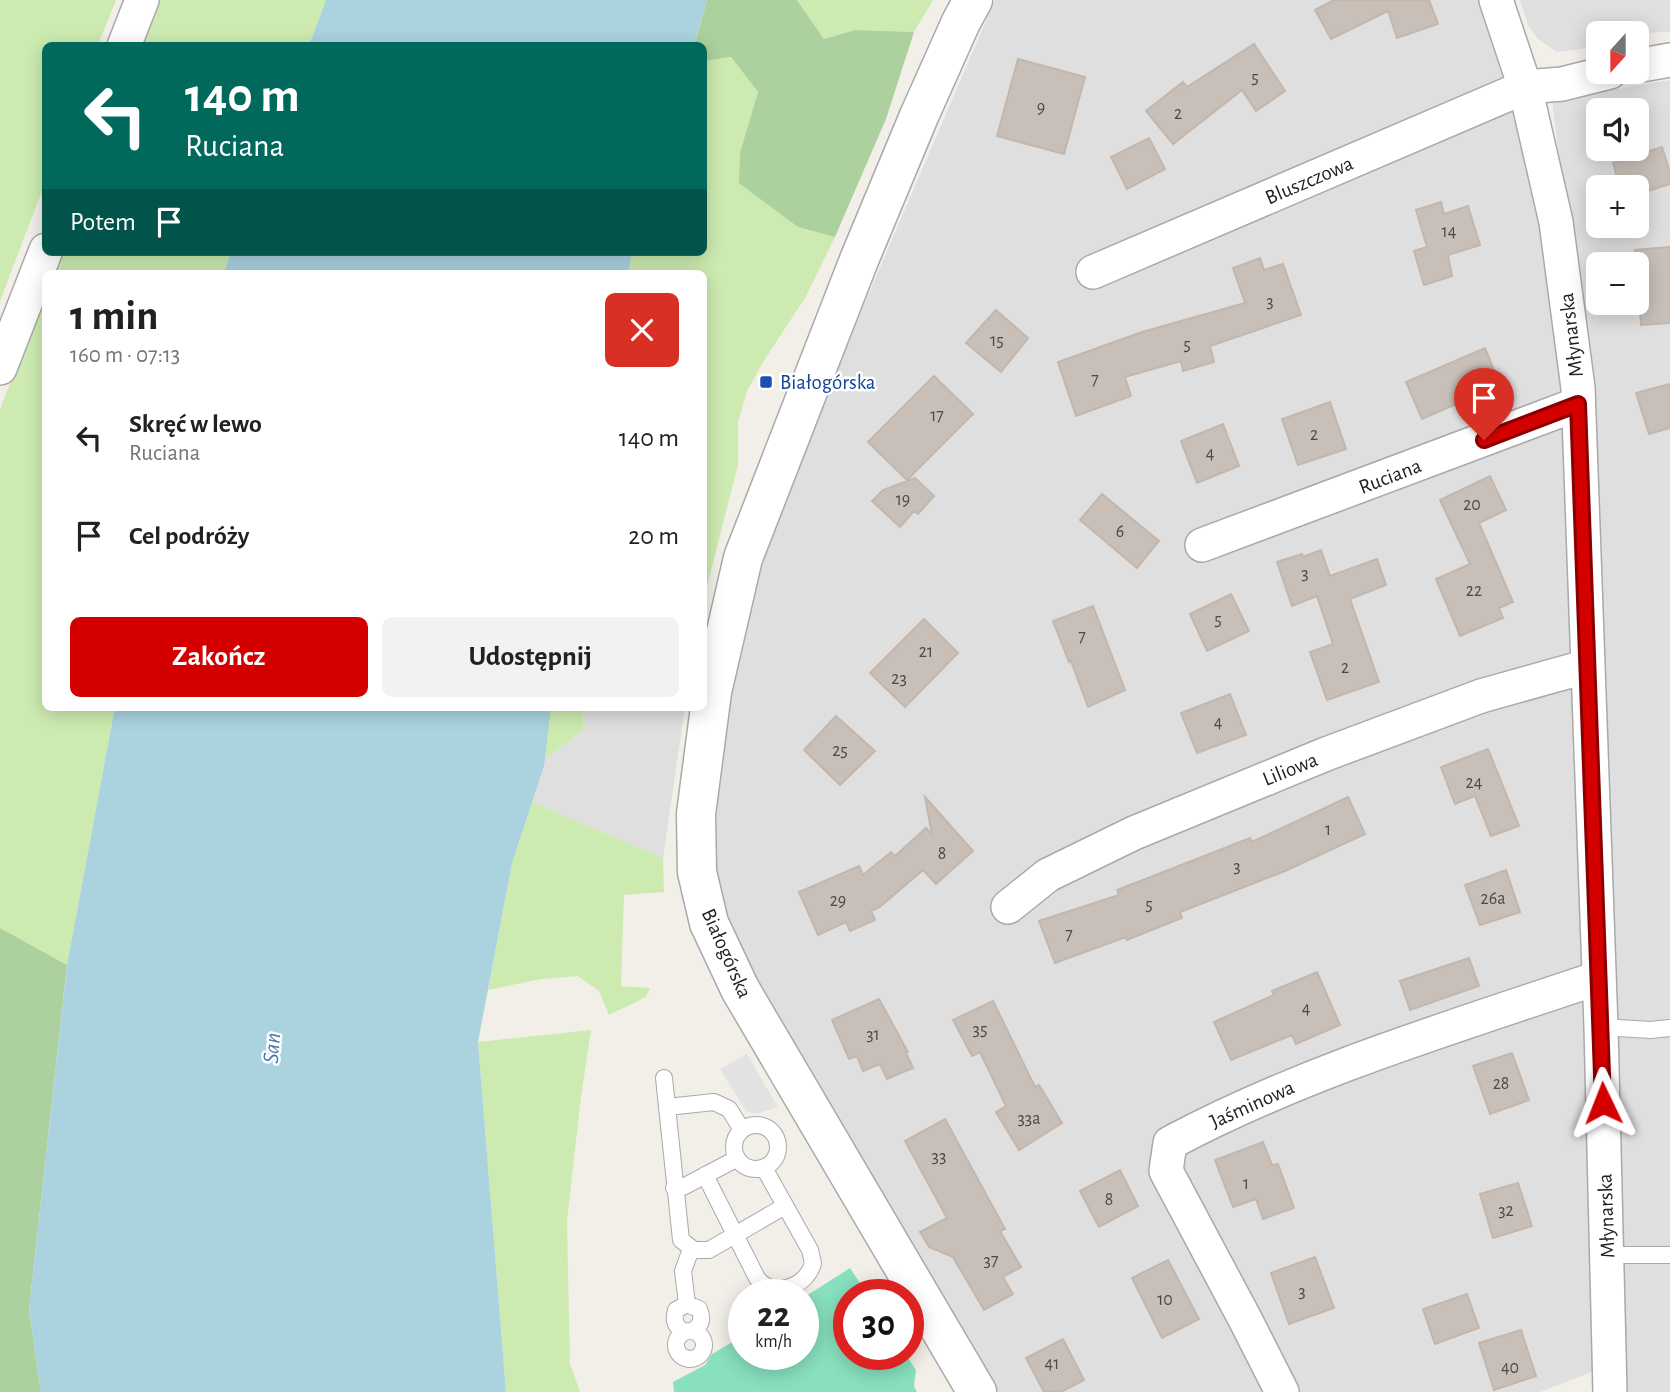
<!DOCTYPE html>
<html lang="pl">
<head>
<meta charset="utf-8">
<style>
	body { margin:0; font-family:"Alegreya Sans",sans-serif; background:#f2f2f2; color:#202124; height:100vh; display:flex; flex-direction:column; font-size:26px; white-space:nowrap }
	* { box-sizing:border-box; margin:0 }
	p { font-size:23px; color:#757577 }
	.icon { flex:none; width:38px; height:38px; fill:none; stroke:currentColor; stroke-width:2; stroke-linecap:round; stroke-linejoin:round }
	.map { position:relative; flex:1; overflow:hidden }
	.sheet { position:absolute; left:42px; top:270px; width:665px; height:441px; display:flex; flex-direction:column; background:#fff; border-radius:10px; box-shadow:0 4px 18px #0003 }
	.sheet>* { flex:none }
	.hud { position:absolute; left:42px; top:42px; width:665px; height:214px; border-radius:10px; box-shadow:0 4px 18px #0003; background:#00695c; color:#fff; overflow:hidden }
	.needle { width:46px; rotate:201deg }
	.controls { position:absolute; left:1586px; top:21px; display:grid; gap:14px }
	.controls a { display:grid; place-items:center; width:63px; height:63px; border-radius:10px; background:#fff; box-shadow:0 4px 18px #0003; font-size:35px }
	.speed { position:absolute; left:728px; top:1279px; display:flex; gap:14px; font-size:35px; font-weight:700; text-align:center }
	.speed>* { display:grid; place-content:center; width:91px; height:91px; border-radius:50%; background:#fff; box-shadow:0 4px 18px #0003; line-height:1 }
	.speed small { font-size:18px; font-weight:400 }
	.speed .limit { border:10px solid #d22; background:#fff; color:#111 }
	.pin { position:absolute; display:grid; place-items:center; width:60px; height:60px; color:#fff; margin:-72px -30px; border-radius:50% 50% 50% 0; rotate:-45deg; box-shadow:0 0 7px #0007 }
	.pin .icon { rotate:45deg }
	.me { position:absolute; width:77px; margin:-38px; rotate:358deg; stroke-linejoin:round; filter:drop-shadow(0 0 5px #0008) }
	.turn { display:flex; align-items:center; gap:24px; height:147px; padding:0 28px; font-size:32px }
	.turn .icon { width:91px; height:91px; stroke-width:2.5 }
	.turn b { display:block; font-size:49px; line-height:60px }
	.then { display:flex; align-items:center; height:66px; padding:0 28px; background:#0003; gap:14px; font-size:26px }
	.round { display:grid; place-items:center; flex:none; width:74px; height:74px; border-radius:10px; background:#f2f2f2 }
	.overview { display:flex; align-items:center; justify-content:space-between; height:119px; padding:0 28px }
	h1 { font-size:42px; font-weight:700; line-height:52px }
	.cta { display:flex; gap:14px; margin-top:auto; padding:14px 28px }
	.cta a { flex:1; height:80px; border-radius:10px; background:#d40000; color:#fff; font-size:28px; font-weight:700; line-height:80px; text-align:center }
	.cta a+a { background:#f2f2f2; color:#202124 }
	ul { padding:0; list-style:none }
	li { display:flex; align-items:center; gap:21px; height:98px; padding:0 28px }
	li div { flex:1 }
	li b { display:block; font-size:26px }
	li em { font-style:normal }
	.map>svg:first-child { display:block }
	.residential { fill:#e0dfdf; fill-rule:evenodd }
	.grass { fill:#cdebb0 }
	.forest { fill:#add19e }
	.pitch { fill:#88e0be }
	.parking { fill:#e2e2e2 }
	.water { fill:#aad3df }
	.building { fill:#c7bfb8; stroke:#c4b6ab; stroke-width:2 }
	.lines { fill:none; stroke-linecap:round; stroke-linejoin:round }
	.service-casing { stroke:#a9a9a9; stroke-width:18 }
	.minor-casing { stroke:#a9a9a9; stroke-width:36 }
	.tertiary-casing { stroke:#a9a9a9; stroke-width:41 }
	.service { stroke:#fff; stroke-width:16 }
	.minor { stroke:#fff; stroke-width:33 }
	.tertiary { stroke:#fff; stroke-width:38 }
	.route-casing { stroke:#8a0000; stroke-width:18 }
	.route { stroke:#d40000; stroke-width:12 }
	.transit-dot { fill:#1a4fb4; stroke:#fff; stroke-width:2.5 }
	.labels { text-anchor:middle; stroke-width:5; stroke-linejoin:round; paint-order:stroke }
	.number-label { font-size:18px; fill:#4b4948 }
	.street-label { font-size:21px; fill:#222; stroke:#fff }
	.transit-label { font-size:21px; fill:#164399; stroke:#fff; text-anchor:start }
	.water-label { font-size:23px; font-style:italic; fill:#4a7aab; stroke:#fff }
</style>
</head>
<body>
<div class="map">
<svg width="1670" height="1392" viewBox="0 0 1670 1392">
	<rect width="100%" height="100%" fill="#f2efe9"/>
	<path class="residential" d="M995,0h490l34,105 47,266 28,1000 -54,21h-550l-258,-447 -20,-69 14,-173 28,-132 109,-264z
		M1520,0h150v32h-14l-20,5v-4h-38v14l-41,5 -19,-13 -10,-14z
		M1670,80v1312h-49l-27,-949 -42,-343zM1598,110h38v39h-38zM1598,187h38v39h-38zM1598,264h38v39h-38z
		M584,707h101l-22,151 -131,-56 12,-42 39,-30z"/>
	<path class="grass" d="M0,0h116l-18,45 -52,1 -1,137 -45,118z
		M159,0h167l-17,45 -168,1z
		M797,0h136l-19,32 -59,-2 -31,9z
		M731,57l27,35 -18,60 58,75 37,10 -30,61 -42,64 -16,29 -9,31v43l-34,133v-325h-76l4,-21h72v-191z
		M61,252h170l-7,21h-171z
		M45,292l1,415h69l-48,258 -67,-37v-519z
		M551,707h33l-1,23 -39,30z
		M532,802l131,56 1,34 -40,3 -3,91 29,2 -4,9 -37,18 -10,-24 -21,-15 -37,3 -53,11 24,-127z
		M591,1030l-10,67 -14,124 3,143 10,28h-74l-28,-350z"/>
	<path class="forest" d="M707,0h90l27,39 31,-9 59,2 -28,87 -51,118 -37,-10 -59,-44 1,-31 18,-60 -27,-35 -27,4v-15h-10z
		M0,928l67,37 -38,344 12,83h-41z"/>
	<path class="pitch" d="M850,1268l18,27h-19v59l57,1 10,15 -2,16 3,6h-243l-1,-10 32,-17 7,-11 32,-19v19h59v-56z"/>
	<path class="parking" d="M747,1054l31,53 -19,6h-7l-6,-2 -26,-42z"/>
	<path class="water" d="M326,0h381l-13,45h-385z
		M231,252h401l-4,21h-404z
		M115,707h436l-7,59 -32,97 -34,179 28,350h-465l-12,-83 38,-344z"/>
	<path class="building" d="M1334,0h95l9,24 -41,14 -9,-27 -57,28 -16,-29z
		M1254,44l31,47 -29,20 -14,-21 -69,54 -27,-33 37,-29 4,5z
		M1018,59l67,18 -21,77 -67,-18z
		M1149,138l16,31 -38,20 -16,-32z
		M1662,147l8,25v12l-34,11v-8h-16l-7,-24z
		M1441,202l3,12 24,-8 12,39 -32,10 4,21 -28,9 -10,-34 13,-4 -11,-37z
		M1670,247v76l-29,2 -6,-75z
		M1260,258l4,12 19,-6 18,51 -91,31 4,16 -31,9 -2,-10 -56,16 6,19 -55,20 -18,-54 84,-30 103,-29 -12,-35z
		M996,310l32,28 -27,34 -35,-29z
		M1485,348l15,37 -78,34 -16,-37z
		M934,376l39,38 -66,66 -39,-38z
		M1670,384v44l-21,6 -13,-41z
		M1330,402l16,47 -48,16 -16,-46z
		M1223,424l16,42 -42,17 -16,-42z
		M1490,476l16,34 -27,13 34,79 -14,6 4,10 -43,18 -24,-57 34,-15 -30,-64z
		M915,478l19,18 -16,18 -4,-3 -14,16 -28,-26 11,-11z
		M1102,494l57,47 -22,27 -57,-48z
		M1321,550l9,26 47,-17 9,26 -36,14 29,83 -52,18 -17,-48 23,-8 -16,-48 -25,10 -15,-44 25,-8 1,3z
		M1231,594l18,37 -42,20 -17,-37z
		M1093,606l32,84 -37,17 -17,-46 -2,1 -16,-41z
		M924,619l34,34 -53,54 -35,-34z
		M1230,694l16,41 -49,18 -16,-40z
		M836,716l39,35 -35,34 -36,-35z
		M1488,749l31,77 -28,10 -16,-40 -20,8 -14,-37z
		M925,797l48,54 -37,33 -13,-14 -43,37 -9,4 4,9 -25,11 -4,-9 -28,13 -19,-43 60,-26 4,9 28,-23 4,4 31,-28 6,7z
		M1348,797l17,37 -80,37 -105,41 2,6 -55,22 -1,-3 -71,26 -16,-42 80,-26 -2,-5 133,-52 2,4z
		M1506,870l14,42 -40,13 -15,-40z
		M1469,958l10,28 -69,24 -10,-29z
		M1317,972l23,53 -44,19 -4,-9 -61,25 -17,-38 60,-27 -2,-4z
		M879,999l29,53 -2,1 7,15 -26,11 -7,-15 -17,7 -6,-15 -8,3 -17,-39z
		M993,1001l42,86 4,-2 23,38 -43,27 -23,-38 10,-6 -26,-54 -8,4 -19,-36z
		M1512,1053l17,47 -39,14 -17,-48z
		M945,1119l60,110 -5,2 21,36 -18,10 10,17 -29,16 -31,-53 -24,-10 -9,-15 27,-14 -42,-77z
		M1263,1142l9,23 6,-1 16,44 -31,11 -7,-20 -23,8 -18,-47z
		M1120,1170l18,36 -39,21 -19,-36z
		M1518,1183l14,43 -39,12 -13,-44z
		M1315,1257l19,51 -45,16 -18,-51z
		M1168,1260l31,59 -37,19 -30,-60z
		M1467,1294l12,34 -44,16 -12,-35z
		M1521,1330l15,46 -42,14 -15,-47z
		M1063,1339l21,41 -23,12h-17l-18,-34z"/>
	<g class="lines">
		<defs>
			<path id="service" d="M1601,1027l50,3 19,-2
				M664,1078l17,162 13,10h15l76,-44
				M667,1107l47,-5 15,7 13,21
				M734 1147a22 22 0 1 1 44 0a22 22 0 1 1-44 0Z
				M705,1175l52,103c16,21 50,9 56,-15l-3,-13 -46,-82
				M674,1188l9,-1 53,-28
				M1607,1255h63
				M687,1304l-4,-33 8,-22
				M676 1345a14 14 0 1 1 28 0a14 14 0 1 1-28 0Z
				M684,1332c-9,-6 -11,-11 -8,-22l11,-6 12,5c4,10 3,15 -6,22"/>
			<path id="minor" d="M1496,0l29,87 31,135 22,166 23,639 9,365
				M124,46l18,-46
				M1636,66l34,-6
				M1093,272l432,-185 37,-3 48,-12
				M0,368l46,-118
				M1202,545l376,-141
				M1008,907l40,-32 86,-42 192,-79 155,-58 107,-30
				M1282,1392l-37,-73 -79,-148 4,-28c135,-72 283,-116 428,-165"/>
			<path id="tertiary" d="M973,0l-12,22 -42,94 -60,144 -116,298 -31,134 -16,122 1,58 12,51 31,66 237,403"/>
		</defs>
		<use href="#service" class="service-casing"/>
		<use href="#minor" class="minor-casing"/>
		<use href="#tertiary" class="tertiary-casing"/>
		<use href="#service" class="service"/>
		<use href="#minor" class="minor"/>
		<use href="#tertiary" class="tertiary"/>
	</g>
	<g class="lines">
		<defs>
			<path id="route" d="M1484,440l94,-36 25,699"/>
		</defs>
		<use href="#route" class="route-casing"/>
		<use href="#route" class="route"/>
	</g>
	<rect class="transit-dot" x="759" y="375" width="14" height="14" rx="3.5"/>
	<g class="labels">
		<g class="number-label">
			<text x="1255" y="83">5</text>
			<text x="1041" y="113">9</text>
			<text x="1178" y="119">2</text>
			<text x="1449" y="237">14</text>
			<text x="1270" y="307">3</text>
			<text x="997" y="346">15</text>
			<text x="1187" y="350">5</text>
			<text x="1095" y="385">7</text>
			<text x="937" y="421">17</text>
			<text x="1314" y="440">2</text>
			<text x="1210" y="459">4</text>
			<text x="903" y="505">19</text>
			<text x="1472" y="510">20</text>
			<text x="1120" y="537">6</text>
			<text x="1305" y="579">3</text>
			<text x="1474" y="596">22</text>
			<text x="1218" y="625">5</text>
			<text x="1082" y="642">7</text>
			<text x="926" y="657">21</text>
			<text x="1345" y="673">2</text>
			<text x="899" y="684">23</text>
			<text x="1218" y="728">4</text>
			<text x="840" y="756">25</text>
			<text x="1474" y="788">24</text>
			<text x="1328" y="835">1</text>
			<text x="942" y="859">8</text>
			<text x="1237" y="872">3</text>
			<text x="1493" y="904">26a</text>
			<text x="838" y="906">29</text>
			<text x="1149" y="910">5</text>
			<text x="1069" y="940">7</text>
			<text x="1306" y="1014">4</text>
			<text x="980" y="1035">35</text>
			<text x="873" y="1040">31</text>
			<text x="1501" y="1089">28</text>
			<text x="1029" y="1124">33a</text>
			<text x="939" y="1162">33</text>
			<text x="1246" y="1189">1</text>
			<text x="1109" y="1205">8</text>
			<text x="1506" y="1216">32</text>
			<text x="991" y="1266">37</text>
			<text x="1302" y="1297">3</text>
			<text x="1165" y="1305">10</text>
			<text x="1052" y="1369">41</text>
			<text x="1510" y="1373">40</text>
		</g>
		<g class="street-label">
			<text transform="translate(1309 180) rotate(-23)" y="7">Bluszczowa</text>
			<text transform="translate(1571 335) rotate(-97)" y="7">Młynarska</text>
			<text transform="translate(1390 476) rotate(-21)" y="7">Ruciana</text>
			<text transform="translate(1290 769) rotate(-22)" y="7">Liliowa</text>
			<text transform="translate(727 953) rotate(66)" y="7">Białogórska</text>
			<text transform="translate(1252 1104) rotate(-24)" y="7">Jaśminowa</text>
			<text transform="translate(1606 1216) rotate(-92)" y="7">Młynarska</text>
		</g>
		<g class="transit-label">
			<text x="780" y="389">Białogórska</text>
		</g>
		<g class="water-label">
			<text transform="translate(271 1048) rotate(-85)" y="8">San</text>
		</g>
	</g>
</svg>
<div class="controls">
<a><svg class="needle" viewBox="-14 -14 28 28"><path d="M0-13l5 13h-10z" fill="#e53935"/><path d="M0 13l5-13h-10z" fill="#757577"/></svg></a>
<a><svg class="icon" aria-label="sound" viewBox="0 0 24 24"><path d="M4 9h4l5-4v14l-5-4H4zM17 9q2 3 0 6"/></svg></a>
<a>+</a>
<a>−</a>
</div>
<div class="speed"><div>22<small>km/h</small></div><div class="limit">30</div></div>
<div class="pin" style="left:1484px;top:440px;background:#d93025"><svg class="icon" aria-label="arrive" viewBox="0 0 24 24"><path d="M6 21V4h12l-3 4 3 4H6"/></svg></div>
<svg class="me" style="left:1603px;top:1103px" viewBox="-20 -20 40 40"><path d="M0-17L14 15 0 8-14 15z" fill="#d40000" stroke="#fff" stroke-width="4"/></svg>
<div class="hud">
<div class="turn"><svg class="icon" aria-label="left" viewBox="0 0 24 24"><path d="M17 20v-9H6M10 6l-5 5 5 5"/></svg><div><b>140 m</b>Ruciana</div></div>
<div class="then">Potem<svg class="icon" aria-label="arrive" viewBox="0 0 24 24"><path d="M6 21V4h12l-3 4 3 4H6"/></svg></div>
</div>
<section class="sheet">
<div class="overview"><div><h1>1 min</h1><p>160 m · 07:13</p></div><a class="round" style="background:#d93025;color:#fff"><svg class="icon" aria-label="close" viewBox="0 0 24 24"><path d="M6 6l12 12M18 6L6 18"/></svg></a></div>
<ul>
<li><svg class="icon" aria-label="left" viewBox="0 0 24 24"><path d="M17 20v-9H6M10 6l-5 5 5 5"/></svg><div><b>Skręć w lewo</b><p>Ruciana</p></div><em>140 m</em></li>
<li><svg class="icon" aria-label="arrive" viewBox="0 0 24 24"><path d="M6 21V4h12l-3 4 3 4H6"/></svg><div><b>Cel podróży</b></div><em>20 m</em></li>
</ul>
<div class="cta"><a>Zakończ</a><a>Udostępnij</a></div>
</section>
</div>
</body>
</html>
